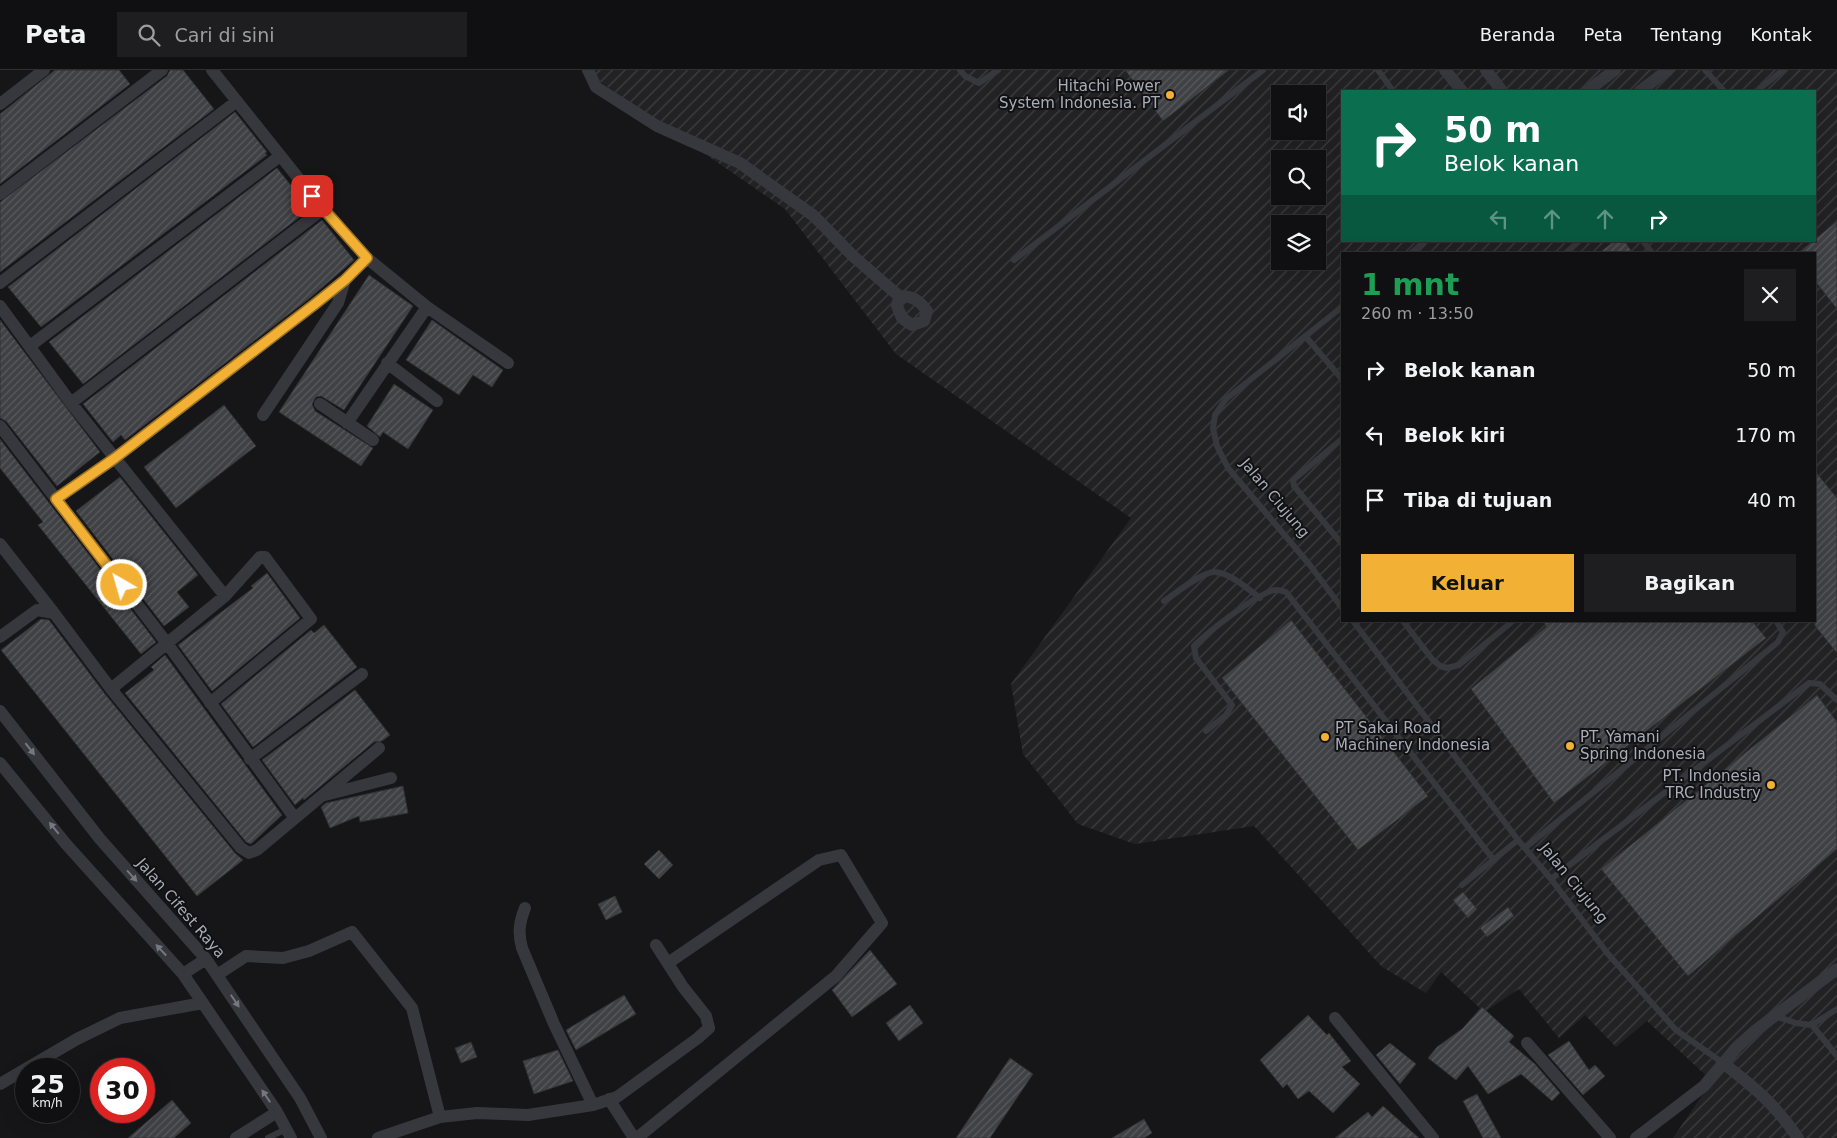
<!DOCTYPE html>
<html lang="id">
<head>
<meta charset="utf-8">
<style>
	body { margin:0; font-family:"DejaVu Sans",sans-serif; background:#1e1e20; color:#f1f3f6; height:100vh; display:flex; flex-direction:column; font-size:19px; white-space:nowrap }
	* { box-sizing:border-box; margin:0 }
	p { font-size:16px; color:#9c9d9f }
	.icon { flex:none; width:28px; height:28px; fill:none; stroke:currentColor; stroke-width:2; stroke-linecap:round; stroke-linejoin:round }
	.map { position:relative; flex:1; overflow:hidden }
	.panel { position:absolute; left:1341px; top:182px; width:475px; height:370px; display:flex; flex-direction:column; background:#101012; border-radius:0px; box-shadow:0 5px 20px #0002,0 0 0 1px #303032 }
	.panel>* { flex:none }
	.banner { position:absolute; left:1341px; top:20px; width:475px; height:152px; border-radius:0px; box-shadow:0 5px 20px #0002,0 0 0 1px #303032; background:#0b6e4f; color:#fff; overflow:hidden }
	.tools { position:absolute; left:1271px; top:15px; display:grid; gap:10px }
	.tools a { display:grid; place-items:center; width:55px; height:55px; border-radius:0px; background:#101012; box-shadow:0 5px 20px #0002,0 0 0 1px #303032; font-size:25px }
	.speed { position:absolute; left:15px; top:988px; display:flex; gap:10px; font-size:25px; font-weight:700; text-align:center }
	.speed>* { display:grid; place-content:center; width:65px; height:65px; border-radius:50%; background:#101012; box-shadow:0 5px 20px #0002,0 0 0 1px #303032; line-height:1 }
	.speed small { font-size:12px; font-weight:400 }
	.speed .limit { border:8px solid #d22; background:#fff; color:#111 }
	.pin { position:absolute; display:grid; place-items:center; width:42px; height:42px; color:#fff; margin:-21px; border-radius:10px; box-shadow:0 2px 8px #0006 }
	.me { position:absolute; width:55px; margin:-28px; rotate:322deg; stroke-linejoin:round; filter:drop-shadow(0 0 4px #0008) }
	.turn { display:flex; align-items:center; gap:18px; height:105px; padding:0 20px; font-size:22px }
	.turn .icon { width:65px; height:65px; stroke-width:2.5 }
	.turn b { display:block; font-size:35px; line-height:42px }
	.lanes { display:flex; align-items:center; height:48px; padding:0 20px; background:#0003; justify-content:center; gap:25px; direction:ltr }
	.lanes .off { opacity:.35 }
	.round { display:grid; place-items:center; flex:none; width:52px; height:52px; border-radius:0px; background:#1e1e20 }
	.summary { display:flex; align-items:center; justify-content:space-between; height:85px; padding:0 20px }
	h1 { font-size:30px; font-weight:700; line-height:38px; color:#1e9e55 }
	.button { display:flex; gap:10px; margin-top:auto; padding:10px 20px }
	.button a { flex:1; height:58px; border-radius:0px; background:#f2b134; color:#111; font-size:20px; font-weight:700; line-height:58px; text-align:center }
	.button a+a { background:#1e1e20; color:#f1f3f6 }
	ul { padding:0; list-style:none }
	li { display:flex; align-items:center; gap:15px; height:65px; padding:0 20px }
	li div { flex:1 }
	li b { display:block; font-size:19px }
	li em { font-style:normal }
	header { display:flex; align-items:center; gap:30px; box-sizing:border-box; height:70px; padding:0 25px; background:#101012; border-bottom:1px solid #303032 }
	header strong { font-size:24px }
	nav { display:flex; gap:28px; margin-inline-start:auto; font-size:18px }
	.search { width:350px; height:45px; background:#1e1e20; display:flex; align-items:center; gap:12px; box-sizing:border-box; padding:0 18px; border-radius:0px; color:#9c9d9f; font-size:19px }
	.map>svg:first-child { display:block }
	.industrial { fill:url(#industrial-furrows); fill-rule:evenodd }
	.building { fill:url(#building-hatch); stroke:#303034 }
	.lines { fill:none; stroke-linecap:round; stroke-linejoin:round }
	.service { stroke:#37383d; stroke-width:6 }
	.minor { stroke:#37383d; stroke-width:12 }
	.oneway { fill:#757881 }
	.route-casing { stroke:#9d7322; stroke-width:12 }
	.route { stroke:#f2b134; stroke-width:9 }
	.poi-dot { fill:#f2b134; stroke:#111113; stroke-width:2 }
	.labels { text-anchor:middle; stroke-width:4; stroke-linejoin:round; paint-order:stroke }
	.poi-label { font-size:15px; fill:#a8adb8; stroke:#111113; text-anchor:end }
	.street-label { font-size:15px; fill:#a8adb8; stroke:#111113 }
</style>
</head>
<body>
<header>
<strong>Peta</strong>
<div class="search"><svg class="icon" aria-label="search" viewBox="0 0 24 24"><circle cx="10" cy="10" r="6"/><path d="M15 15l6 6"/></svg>Cari di sini</div>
<nav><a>Beranda</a><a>Peta</a><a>Tentang</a><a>Kontak</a></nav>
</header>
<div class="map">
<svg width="1837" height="1068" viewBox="0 0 1837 1068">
	<defs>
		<pattern id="industrial-furrows" width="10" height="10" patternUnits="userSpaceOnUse" patternTransform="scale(1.25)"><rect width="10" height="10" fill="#222225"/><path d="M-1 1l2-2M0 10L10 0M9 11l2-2" fill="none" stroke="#3f3f43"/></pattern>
		<pattern id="building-hatch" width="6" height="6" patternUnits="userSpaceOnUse" patternTransform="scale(1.25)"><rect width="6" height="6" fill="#404145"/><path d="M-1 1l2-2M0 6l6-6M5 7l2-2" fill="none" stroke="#595a5e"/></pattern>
	</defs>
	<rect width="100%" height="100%" fill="#161618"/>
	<path class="industrial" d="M583,0h1254v1068h-164l39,-57 -65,-60 -31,26 -31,-32 -26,23 -40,-49 -35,23 -43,-40 -15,21 -44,-26 -128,-141 -119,18 -57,-20 -55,-70 -12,-70 120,-166 -235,-164 -111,-145zM1342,21h473v150h-473zM1280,24h38v37h-38zM1280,89h38v37h-38zM1280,154h38v37h-38zM1342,184h473v367h-473z"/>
	<path class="building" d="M55,0h64l11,14 -130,100v-70z
		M170,0h13l31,39 -214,163v-70l167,-126z
		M1125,0h104l-66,51z
		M235,42l32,40 -2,1 2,2 -226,172 -33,-40z
		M277,98l33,41 -227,175 -34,-42z
		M322,150l32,40 -44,38 -185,142 -4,-5 -8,7 -30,-38z
		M1837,151v88l-22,-28v-27h-18z
		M1614,171h10l10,13h-36z
		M369,205l44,31 -69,104 -23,-14 -5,1 -4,7 3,7 58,37 -12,18 -82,-54z
		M0,250l100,132 -43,34 -51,-65 -6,-3z
		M432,250l71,50 -11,17 -19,-12 -14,20 -53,-35z
		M394,314l39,26 -25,39 -25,-17 -3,5 -13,-11z
		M224,335l32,41 -80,62 -32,-41z
		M0,369l156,203 -15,12 -103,-129 5,-3 -43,-54z
		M1815,401l22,27v155l-22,-27z
		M120,407l78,98 -21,17 12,15 -25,19 -88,-115z
		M267,503l33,45 -88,73 -34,-46 75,-57 -2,-2z
		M41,549l8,1 56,74 130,159 8,7 -46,36 -196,-246z
		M1291,550l137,176 -70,54 -136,-172z
		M1544,551h208l14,17 -212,165 -83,-114 75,-62z
		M324,555l33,42 -104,80 -32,-43 90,-74 3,3z
		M165,585l117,160 -31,29 -5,-2 -121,-149 29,-23 -3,-3z
		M355,620l35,45 -8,6 -8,1 -70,58 -1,-2 -8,7 -33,-45z
		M1817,625l20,27v127l-149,127 -87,-107z
		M403,716l5,27 -48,9 -1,-6 -29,12 -9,-21 5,-4z
		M659,780l14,15 -14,14 -15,-15z
		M1463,822l14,17 -9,9 -15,-18z
		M615,826l7,16 -16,8 -8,-16z
		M1508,837l6,9 -27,21 -7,-9z
		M870,880l27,34 -45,33 -20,-27z
		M624,925l12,19 -60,36 -10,-20z
		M910,935l13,18 -24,18 -13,-18z
		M1482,937l32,29 -5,6 26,22 25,29 -8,8 -31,-27 -33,20 -20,-28 -12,14 -28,-22 9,-11 25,-18z
		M1308,945l19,20 2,-2 22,28 -9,6 18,17 -27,29 -24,-22 -11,8 -11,-15 -4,4 -23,-28z
		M1569,971l20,29 6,-5 10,11 -22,19 -35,-40z
		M471,972l6,15 -16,6 -6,-15z
		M1390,973l26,21 -16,20 -24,-29z
		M558,980l15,31 -39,13 -11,-33z
		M1010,988l23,16 -43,64h-34z
		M1477,1024l24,44h-18l-20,-37z
		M172,1030l19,23 -17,15h-46z
		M1383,1036l36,32h-84l33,-26 4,5z
		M1144,1049l8,14 -8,5h-32z"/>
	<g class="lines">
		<path class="service" d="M960,0l5,6 14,7 19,-13
			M1378,0l15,21
			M1705,0l19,21
			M1757,21l26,-21
			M1643,171l10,13
			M1410,184l15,-13
			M1565,184l14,-13
			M1014,190l249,-190
			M1342,237l-116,92 -11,16 -2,13 4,18 11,22 81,96 33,44
			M1306,267l36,42
			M1342,369l-49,41 1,6 48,58
			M1164,531c11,-7 39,-30 51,-29 15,1 33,17 45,26
			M1353,551l165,219 33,39 57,75 68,76 47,33
			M1403,551l29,38 8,7 7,2 12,-3 54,-44
			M1206,661l20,-16 6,-10 -36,-47 -2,-12c15,-15 56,-47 77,-55 5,-2 9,-1 15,1l207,267
			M1525,778l253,-206 5,-10 -7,-11
			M1551,809l258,-196 11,1 17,16
			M1462,815l56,-45
			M1775,946l21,7 16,2 25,-16
			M1812,955l25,31
			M268,1068l18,-9"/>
		<path class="minor" d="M588,0l8,17 61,39 83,37 74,53 40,41 45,39c14,0 20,4 28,15l-3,10 -12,4 -10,-7 -5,-12 2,-10
			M1445,0l17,21
			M1486,0l16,21
			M1587,21l28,-21
			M1640,21l28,-21
			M0,34l44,-34
			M0,124l162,-124
			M367,188l60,49 81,56
			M0,213l237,-182
			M0,236l71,97 154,193
			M30,276l250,-190
			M387,293l50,38
			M71,333l252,-194
			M320,334l53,36
			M263,345l75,-112 7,-23
			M347,353l80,-116
			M0,356l166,216 128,175
			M56,429l59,-41 200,-154 30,-24 22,-22 -44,-49 -111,-139
			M0,474l54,69
			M0,567l37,-27 17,3 57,76 130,159 8,5 8,-3 122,-102
			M111,619l114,-93 35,-39h5l46,62 -101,84
			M0,641l100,128 106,120 94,139 21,40
			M250,689l112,-85
			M0,693l66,81 117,130 94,138 14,26
			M325,725l66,-17
			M525,838c-6,15 -7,25 -3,40l32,76 39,81
			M183,904l23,-15
			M217,905l29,-19 37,2 26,-7 43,-19 60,76 28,109
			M1335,948l98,120
			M1527,973l83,95
			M1723,993c31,24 53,42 75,75
			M0,1014l77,-45 43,-21 83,-15
			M609,1029l25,39
			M236,1068l41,-26
			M378,1068l62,-21 37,-4 51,2 65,-10 24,-8 81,-59 11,-10 -3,-12 -23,-29 -27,-42
			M637,1068l199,-162 46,-53 -41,-68 -22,5 -151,103
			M1636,1068l68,-52 33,-39 19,-17 81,-61"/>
	</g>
	<defs><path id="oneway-solid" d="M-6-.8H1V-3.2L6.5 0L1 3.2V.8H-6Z" transform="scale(1.25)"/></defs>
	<g class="oneway">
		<use href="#oneway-solid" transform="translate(30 679) rotate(52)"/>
		<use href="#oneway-solid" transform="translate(54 758) rotate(-129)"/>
		<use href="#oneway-solid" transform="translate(132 806) rotate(48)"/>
		<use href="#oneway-solid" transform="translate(161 880) rotate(-133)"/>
		<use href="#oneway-solid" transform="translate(235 931) rotate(56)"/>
		<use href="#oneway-solid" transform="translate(266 1026) rotate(-124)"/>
	</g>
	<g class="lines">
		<defs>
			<path id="route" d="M122,515l-66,-86 59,-41 200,-154 30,-24 22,-22 -55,-62"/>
		</defs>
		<use href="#route" class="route-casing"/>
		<use href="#route" class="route"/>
	</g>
	<g class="poi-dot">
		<circle cx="1170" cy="25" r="5"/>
		<circle cx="1325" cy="667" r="5"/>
		<circle cx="1570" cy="676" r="5"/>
		<circle cx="1771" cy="715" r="5"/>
	</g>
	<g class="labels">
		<g class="poi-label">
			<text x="1160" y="21">Hitachi Power<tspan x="1160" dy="17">System Indonesia. PT</tspan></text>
			<text x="1335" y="663" text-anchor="start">PT Sakai Road<tspan x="1335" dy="17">Machinery Indonesia</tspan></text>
			<text x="1580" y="672" text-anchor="start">PT. Yamani<tspan x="1580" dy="17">Spring Indonesia</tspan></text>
			<text x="1761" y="711">PT. Indonesia<tspan x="1761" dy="17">TRC Industry</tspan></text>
		</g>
		<g class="street-label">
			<text transform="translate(1275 428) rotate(50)" y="5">Jalan Ciujung</text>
			<text transform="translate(1574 813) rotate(51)" y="5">Jalan Ciujung</text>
			<text transform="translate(181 838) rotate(49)" y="5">Jalan Cifest Raya</text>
		</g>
	</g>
</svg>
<div class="tools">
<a><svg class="icon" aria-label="sound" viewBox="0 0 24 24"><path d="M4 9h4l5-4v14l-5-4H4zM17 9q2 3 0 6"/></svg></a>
<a><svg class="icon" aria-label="search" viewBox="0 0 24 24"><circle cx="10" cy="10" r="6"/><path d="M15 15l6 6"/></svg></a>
<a><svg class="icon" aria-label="layers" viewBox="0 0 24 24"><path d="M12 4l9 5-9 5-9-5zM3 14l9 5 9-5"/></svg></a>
</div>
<div class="speed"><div>25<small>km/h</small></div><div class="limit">30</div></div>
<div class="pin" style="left:312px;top:126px;background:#d93025"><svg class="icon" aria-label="arrive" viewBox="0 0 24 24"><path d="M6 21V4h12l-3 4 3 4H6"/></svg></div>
<svg class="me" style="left:122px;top:515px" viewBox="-20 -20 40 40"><circle r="17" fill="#f2b134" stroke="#fff" stroke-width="3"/><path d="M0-11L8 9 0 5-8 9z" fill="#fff"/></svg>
<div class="banner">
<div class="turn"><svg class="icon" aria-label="right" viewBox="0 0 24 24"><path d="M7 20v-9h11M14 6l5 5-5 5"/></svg><div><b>50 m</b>Belok kanan</div></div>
<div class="lanes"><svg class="icon off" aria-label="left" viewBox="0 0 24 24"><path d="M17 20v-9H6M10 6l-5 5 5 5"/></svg><svg class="icon off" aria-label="ahead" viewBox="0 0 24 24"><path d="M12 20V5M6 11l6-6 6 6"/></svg><svg class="icon off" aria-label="ahead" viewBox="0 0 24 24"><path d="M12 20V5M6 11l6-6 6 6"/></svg><svg class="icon" aria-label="right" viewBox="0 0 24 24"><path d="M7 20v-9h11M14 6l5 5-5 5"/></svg></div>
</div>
<section class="panel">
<div class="summary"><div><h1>1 mnt</h1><p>260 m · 13:50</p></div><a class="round"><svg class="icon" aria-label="close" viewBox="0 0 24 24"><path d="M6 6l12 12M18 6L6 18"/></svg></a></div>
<ul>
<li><svg class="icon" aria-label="right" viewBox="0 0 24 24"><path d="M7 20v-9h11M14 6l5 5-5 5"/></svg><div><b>Belok kanan</b></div><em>50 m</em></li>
<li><svg class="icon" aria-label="left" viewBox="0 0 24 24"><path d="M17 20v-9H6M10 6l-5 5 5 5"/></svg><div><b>Belok kiri</b></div><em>170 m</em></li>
<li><svg class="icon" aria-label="arrive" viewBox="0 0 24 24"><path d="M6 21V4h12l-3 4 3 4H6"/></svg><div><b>Tiba di tujuan</b></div><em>40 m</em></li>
</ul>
<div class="button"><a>Keluar</a><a>Bagikan</a></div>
</section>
</div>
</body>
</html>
